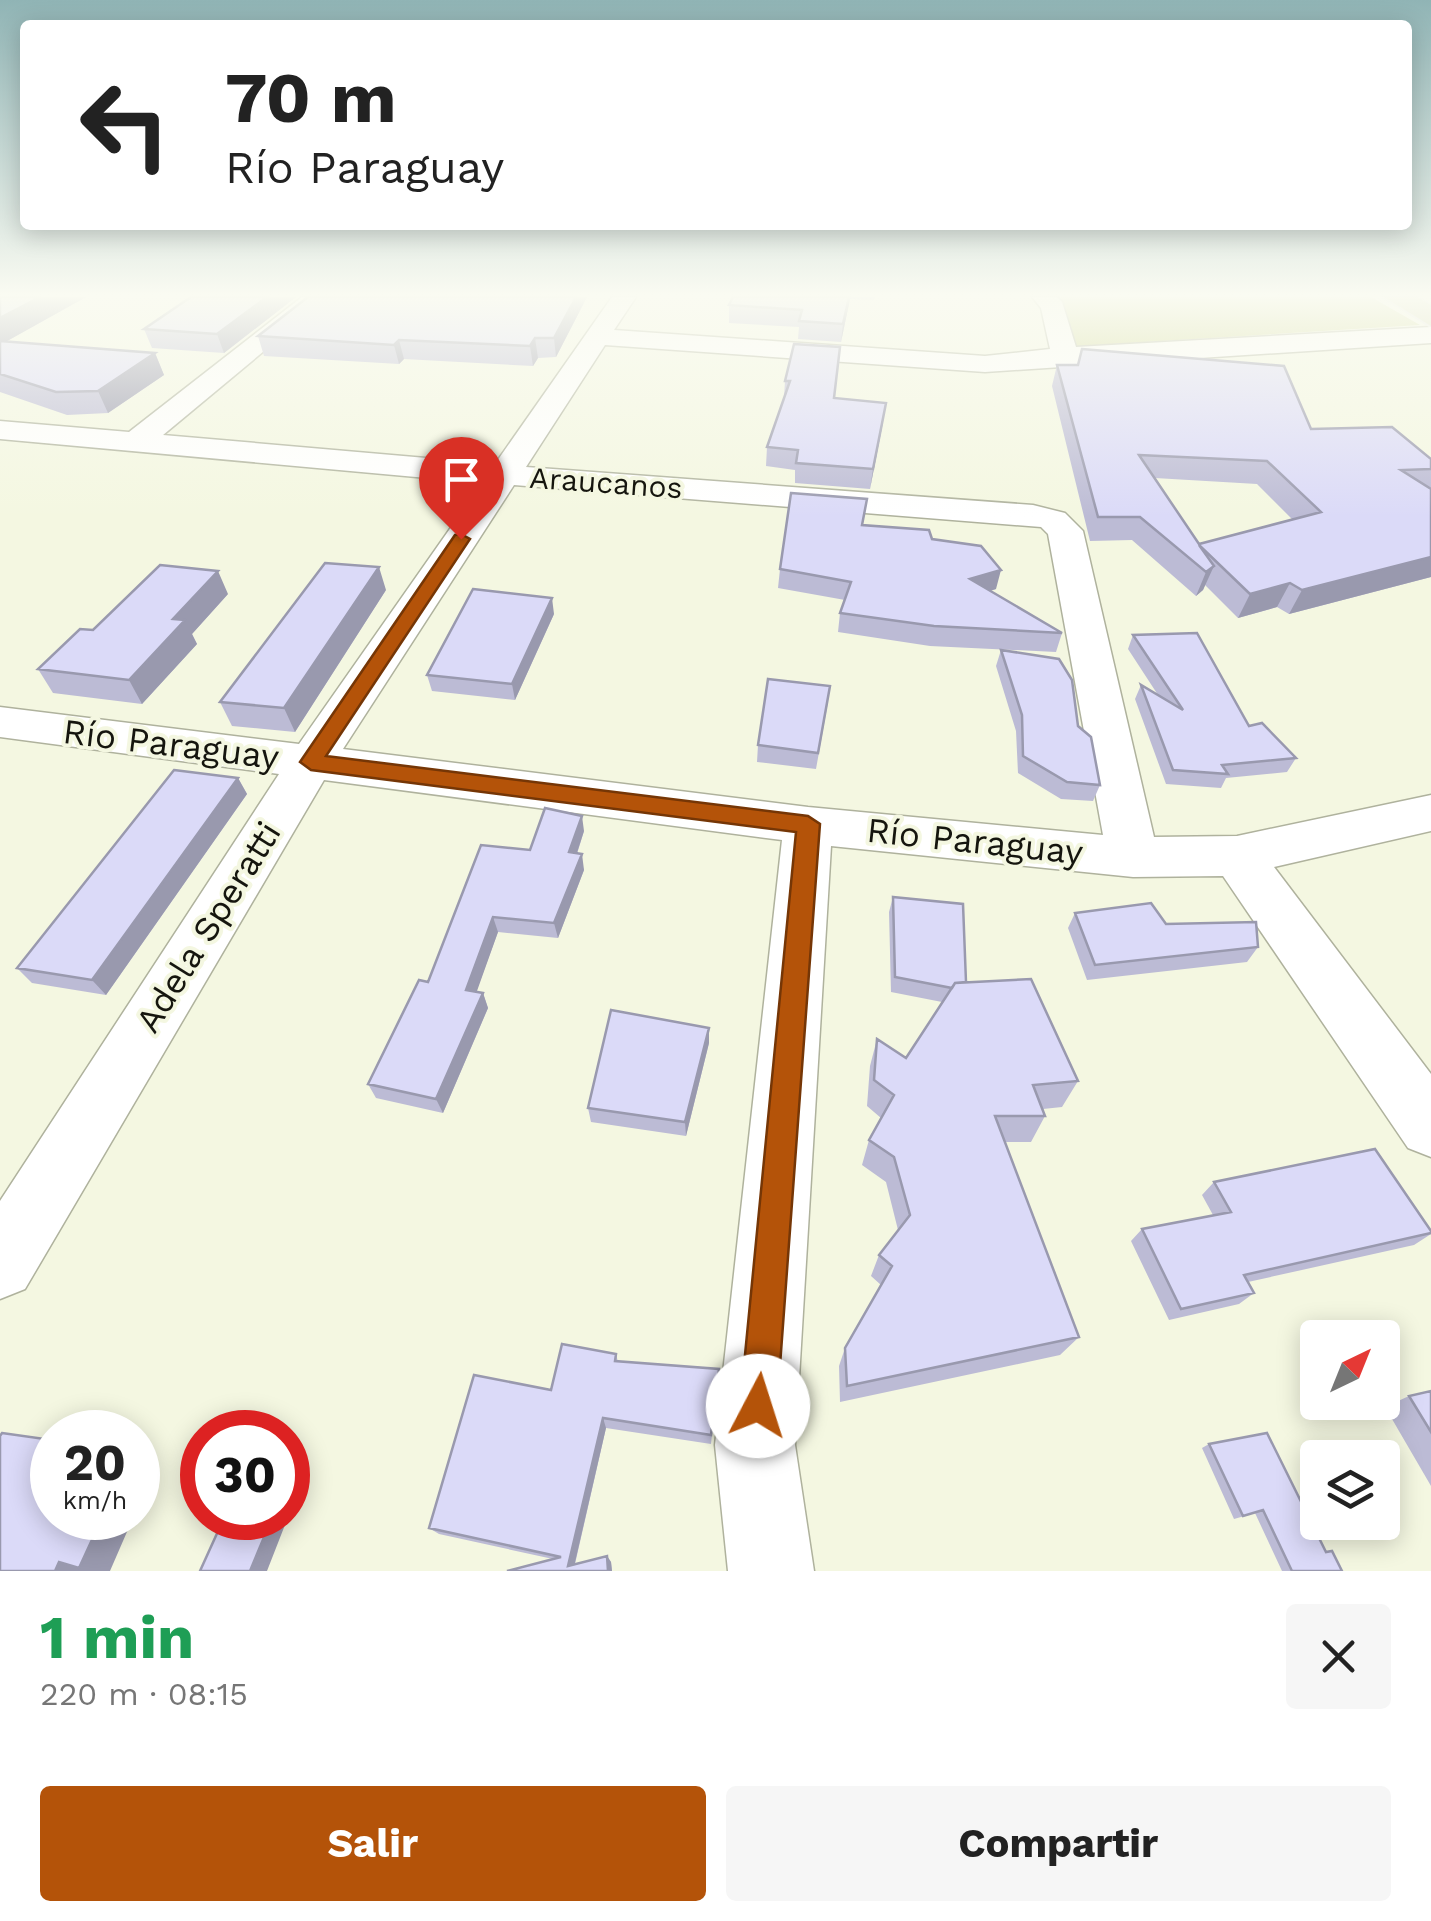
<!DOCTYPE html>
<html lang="es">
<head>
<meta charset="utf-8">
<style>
	body { margin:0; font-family:"Work Sans",sans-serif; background:#f6f6f6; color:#222; height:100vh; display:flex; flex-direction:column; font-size:38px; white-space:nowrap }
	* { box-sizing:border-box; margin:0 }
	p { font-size:32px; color:#767676 }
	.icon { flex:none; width:55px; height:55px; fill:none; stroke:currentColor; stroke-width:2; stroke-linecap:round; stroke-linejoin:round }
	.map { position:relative; height:1571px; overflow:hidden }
	.panel { display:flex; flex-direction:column; background:#fff; flex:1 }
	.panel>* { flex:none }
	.banner { position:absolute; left:20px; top:20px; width:1392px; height:210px; border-radius:10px; box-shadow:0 5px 25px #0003; background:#fff; color:#222; overflow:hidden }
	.needle { width:65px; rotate:43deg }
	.controls { position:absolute; left:1300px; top:1320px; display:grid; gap:20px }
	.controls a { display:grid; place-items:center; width:100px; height:100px; border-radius:10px; background:#fff; box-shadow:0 5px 25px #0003; font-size:50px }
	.speed { position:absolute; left:30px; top:1410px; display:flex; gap:20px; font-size:50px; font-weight:700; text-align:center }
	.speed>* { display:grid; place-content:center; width:130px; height:130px; border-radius:50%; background:#fff; box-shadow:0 5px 25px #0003; line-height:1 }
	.speed small { font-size:25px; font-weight:400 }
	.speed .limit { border:15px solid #d22; background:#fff; color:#111 }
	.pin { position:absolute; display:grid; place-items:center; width:85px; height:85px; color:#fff; margin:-102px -42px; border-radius:50% 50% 50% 0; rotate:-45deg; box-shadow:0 0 10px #0007 }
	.pin .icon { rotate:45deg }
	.me { position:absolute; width:110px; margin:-55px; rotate:5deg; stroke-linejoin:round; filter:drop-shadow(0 0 8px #0008) }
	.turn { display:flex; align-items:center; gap:35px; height:210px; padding:0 40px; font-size:45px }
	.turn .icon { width:130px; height:130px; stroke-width:2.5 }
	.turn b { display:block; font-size:70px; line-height:85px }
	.round { display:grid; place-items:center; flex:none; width:105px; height:105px; border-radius:10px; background:#f6f6f6 }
	.head { display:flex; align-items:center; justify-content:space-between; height:170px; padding:0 40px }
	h1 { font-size:60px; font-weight:700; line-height:75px; color:#1e9e55 }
	.action { display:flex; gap:20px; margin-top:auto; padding:20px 40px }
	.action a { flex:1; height:115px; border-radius:10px; background:#b45309; color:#fff; font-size:40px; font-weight:700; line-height:115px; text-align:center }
	.action a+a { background:#f6f6f6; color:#222 }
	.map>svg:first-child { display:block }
	.green { fill:#cdd590 }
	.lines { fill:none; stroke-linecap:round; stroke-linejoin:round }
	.minor-casing { stroke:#afb29d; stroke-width:3 }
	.major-casing { stroke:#e3e3e2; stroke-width:4 }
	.minor { fill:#fff; fill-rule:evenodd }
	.major { fill:#cfd3a9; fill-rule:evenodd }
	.wall { fill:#bcbbd5; fill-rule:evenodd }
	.shaded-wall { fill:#9999ae }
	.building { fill:#dbdaf8; stroke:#9999ae; stroke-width:2.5; fill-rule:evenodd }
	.route { fill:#b45309; stroke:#753606; stroke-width:2.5 }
	.labels { text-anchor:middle; stroke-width:8; stroke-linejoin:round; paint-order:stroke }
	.far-street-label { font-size:30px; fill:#15150e; stroke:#f4f7e1 }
	.street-label { font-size:35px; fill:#15150e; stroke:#f4f7e1 }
</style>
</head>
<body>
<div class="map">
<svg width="1431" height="1571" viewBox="0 0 1431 1571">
	<rect width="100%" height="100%" fill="#f4f7e1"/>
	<path class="green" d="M1035,297h336l49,28 -356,22z"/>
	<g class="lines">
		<defs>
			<path id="minor" d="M302,297h27l-166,138 332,29 117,-167h24l-22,33 371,26 65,-7 -9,-41 -9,-11h25l5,5 14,45 355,-20v16l-446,29 -380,-27 -79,122 507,38 32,8 18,18 71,306 83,-1 194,-41v36l-157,36 157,207v83l-23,-9 -185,-272 -90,1 -302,-31 -36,599 19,126h-86l-13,-126 67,-605 -458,-60 -299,509 -25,10v-98l279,-427 -279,-37v-30l299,37 183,-261 -482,-44v-18l129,11zM514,485l527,42 7,7 55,301 -295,-28 -465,-58z"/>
			<path id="major" d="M1384,297h33l14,8v21z"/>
		</defs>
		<use href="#minor" class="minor-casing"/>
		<use href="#major" class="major-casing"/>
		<use href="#minor" class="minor"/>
		<use href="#major" class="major"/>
	</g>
	<path class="wall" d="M0,297h86l-79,44 148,12 9,22 -56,38 -41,2 -67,-23z
		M191,297h105l-72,56 -72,-5 -8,-19z
		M587,297l-31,60 -18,1 -5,8 -129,-7 -5,5 -135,-8 -6,-20z
		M733,297h142l-1,3 -24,-1 -9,43 -43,-3 1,-12 -70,-4v-18z
		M794,344l41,54 48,24 -13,67 -75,-6v-13l-29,-4 1,-19 17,-50 1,-16z
		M1057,365l374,94v118l-142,37 -12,-7 -39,11 -33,-33 -2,5 -7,6 -64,-56 -42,1 -38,-155zM1155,478l102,6 36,36 -94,24z
		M932,539l64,50 -6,2 72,42 -6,19 -126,-6 -92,-14 2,-19 5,-13 -67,-12 2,-19z
		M386,590l-91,142 -63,-6 -12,-24z
		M228,594l-36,40 5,10 -55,60 -89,-11 -15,-24 55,-39z
		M554,614l-39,86 -83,-9 -5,-16z
		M1133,635l116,91 47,32 -9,14 -61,6 -5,10 -55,-4 -31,-85 6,-14 17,10 -30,-46z
		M1001,650l77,76 22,59 -7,16 -32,-2 -43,-26 -2,-42 -20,-65z
		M828,702l-12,67 -59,-7 1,-17z
		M238,778l9,16 -141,201 -74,-12 -15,-15z
		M584,831l-7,23 7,16 -26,68 -60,-6 -22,60 7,1 5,15 -45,105 -67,-15 -8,-14 60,-102 102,-132z
		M893,897l73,85 112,99 -16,26 -19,2 2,7 -14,26h-26l74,195 -19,18 -220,47 -1,-36 6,-18 36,-63 -10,-9 8,-21 19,-25 -12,-48 -24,-17 7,-25 12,-22 -14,-12 3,-40 7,-27 29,19 36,-56 -51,-10 -2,-80z
		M1075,913l91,11 92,23 -11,15 -160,18 -19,-52z
		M709,1043l-23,93 -95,-14 -3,-14z
		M1214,1182l217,52 -17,11 -166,37 6,11 -15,11 -70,16 -38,-79 11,-12 71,-14 -11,-20z
		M562,1344l54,10 2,8 101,7 -8,75 -105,-16 -31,136 32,-8 4,6 1,9h-105l46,-12 -114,-25 -10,-6 45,-153 77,15z
		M1431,1391v95l-46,-79 24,-11z
		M1209,1444l117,108 16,19h-60l-27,-58 -21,6 -32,-71z"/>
	<path class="shaded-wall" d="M40,297h46l-86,48v-27z
		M267,297h29l-72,56 -7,-19z
		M576,297h11l-31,60 -2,-19z
		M849,297l1,2 -9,43 2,-18z
		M535,338l3,20 -5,8 -3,-20z
		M399,340l5,19 -5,5 -5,-19z
		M155,353l9,22 -56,38 -10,-22z
		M886,403l-3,19 -13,67 3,-20z
		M1431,557v20l-142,37 13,-24z
		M1214,566l-11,24 -7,6 10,-24z
		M379,567l7,23 -91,142 -11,-24z
		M1001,570l-5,19 -30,9 4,-19z
		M218,571l10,23 -36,40 5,10 -55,60 -13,-24 44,-61z
		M1290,583l-13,24 -39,11 12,-24z
		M552,598l2,16 -39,86 -3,-16z
		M238,778l9,16 -141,201 -14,-15z
		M582,816l2,15 -12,37 -3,-16z
		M582,854l2,16 -26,68 -4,-15z
		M493,917l5,15 -26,73 -6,-15z
		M483,993l5,15 -45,105 -7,-14z
		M709,1028v15l-23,93 -1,-14z
		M603,1418l3,10 -33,143 -5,-5z
		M138,1453l19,8 -19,45z
		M295,1459l13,7 -41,105h-17l22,-53h16v-39z
		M102,1518h31l-23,53h-55l4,-9z
		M607,1556l4,6 1,9h-4z"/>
	<path class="building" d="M0,297h40l-40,21z
		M191,297h76l-50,37 -73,-5z
		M308,297h268l-22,41h-19l-5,8 -131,-6 -5,5 -136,-9z
		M733,297h116l-6,27 -44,-3 3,-11 -73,-5z
		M0,341l155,12 -57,38 -42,1 -56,-18z
		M794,344l46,3 -6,51 52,5 -13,66 -77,-6 2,-13 -31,-3 23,-66h-5z
		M1082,349l202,17 27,63 81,-2 39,32v10l-30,1 30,19v68l-129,33 -12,-7 -40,11 -51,-49 15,21 -8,6 -66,-55h-42l-41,-152h21zM1139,455l128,6 54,51 -122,32z
		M791,493l76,6 -5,26 67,5 3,9 49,7 20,24 -31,9 92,54 -128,-7 -94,-13 11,-31 -71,-13z
		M325,563l54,4 -95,141 -64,-6z
		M160,565l58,6 -45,48 12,1 -56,60 -91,-11 42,-40 13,1z
		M473,589l79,9 -40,86 -85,-9z
		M1197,633l52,93 13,-3 34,35 -74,7 6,9 -55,-4 -32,-85 42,25 -50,-75z
		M1001,650l58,9 13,21 6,46 13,11 9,48 -33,-3 -44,-26 -1,-41z
		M768,679l62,7 -12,67 -60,-8z
		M174,770l64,8 -146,202 -75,-12z
		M545,808l37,8 -13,36 13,2 -28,69 -61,-6 -27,73 17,3 -47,106 -68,-15 51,-104 9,2 53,-137 49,5z
		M893,897l70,7 3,78 -11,1 -3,5 -57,-11z
		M1151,903l15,21 90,-2 2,25 -163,18 -20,-52z
		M1031,979l47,102 -45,4 12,31h-50l84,221 -232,49 -2,-38 47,-82 -13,-11 31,-40 -16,-58 -25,-17 25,-45 -20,-15 3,-41 29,19 49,-75z
		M611,1010l98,18 -24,94 -97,-14z
		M1375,1149l56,82v2l-187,42 10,18 -73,16 -39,-80 89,-17 -17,-30z
		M562,1344l54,10 -1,7 104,8 -8,66 -108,-17 -35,148 39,-10 1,15h-101l54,-14 -132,-29 45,-153 77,15z
		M1431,1391v41l-22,-36z
		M2,1433l50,7v78h50l-23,50 -20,-6 -4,9h-55v-135z
		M1267,1433l59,119 6,-1 10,20h-50l-29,-61 -20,6 -34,-72z
		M288,1459h7l-7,20z
		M224,1518h48l-22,53h-50z"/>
	<linearGradient id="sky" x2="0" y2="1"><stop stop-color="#90b4b5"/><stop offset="0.57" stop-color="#fafbf2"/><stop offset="1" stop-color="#fafbf2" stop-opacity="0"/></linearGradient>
	<rect width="1431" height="517" fill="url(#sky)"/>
	<path class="route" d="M461,534l9,5 -144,217 482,60 12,8 -43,582 -5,14 -14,5 -13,-5 -5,-14 56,-574 -485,-62 -11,-8 155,-227z"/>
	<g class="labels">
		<g class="far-street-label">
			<text transform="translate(606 483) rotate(4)" y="10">Araucanos</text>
		</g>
		<g class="street-label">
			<text transform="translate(171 744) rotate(7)" y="12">Río Paraguay</text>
			<text transform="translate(975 841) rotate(6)" y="12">Río Paraguay</text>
			<text transform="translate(208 927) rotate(-58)" y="12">Adela Speratti</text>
		</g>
	</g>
</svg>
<div class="controls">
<a><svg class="needle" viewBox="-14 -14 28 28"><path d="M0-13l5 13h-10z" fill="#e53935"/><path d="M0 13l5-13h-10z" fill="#767676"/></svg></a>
<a><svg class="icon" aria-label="layers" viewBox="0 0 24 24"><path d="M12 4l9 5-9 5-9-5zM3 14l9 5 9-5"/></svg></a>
</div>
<div class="speed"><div>20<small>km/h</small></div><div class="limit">30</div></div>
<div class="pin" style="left:461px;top:539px;background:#d93025"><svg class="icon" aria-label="arrive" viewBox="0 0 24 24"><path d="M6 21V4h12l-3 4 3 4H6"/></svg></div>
<svg class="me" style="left:758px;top:1406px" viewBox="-20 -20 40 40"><circle r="19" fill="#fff"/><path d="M0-13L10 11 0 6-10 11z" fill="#b45309"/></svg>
<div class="banner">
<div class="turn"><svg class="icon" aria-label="left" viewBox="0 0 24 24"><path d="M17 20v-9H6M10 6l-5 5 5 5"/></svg><div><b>70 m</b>Río Paraguay</div></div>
</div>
</div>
<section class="panel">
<div class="head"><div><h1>1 min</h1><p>220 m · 08:15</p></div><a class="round"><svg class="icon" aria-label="close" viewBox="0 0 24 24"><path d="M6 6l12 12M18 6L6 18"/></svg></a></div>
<div class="action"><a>Salir</a><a>Compartir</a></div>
</section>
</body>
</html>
